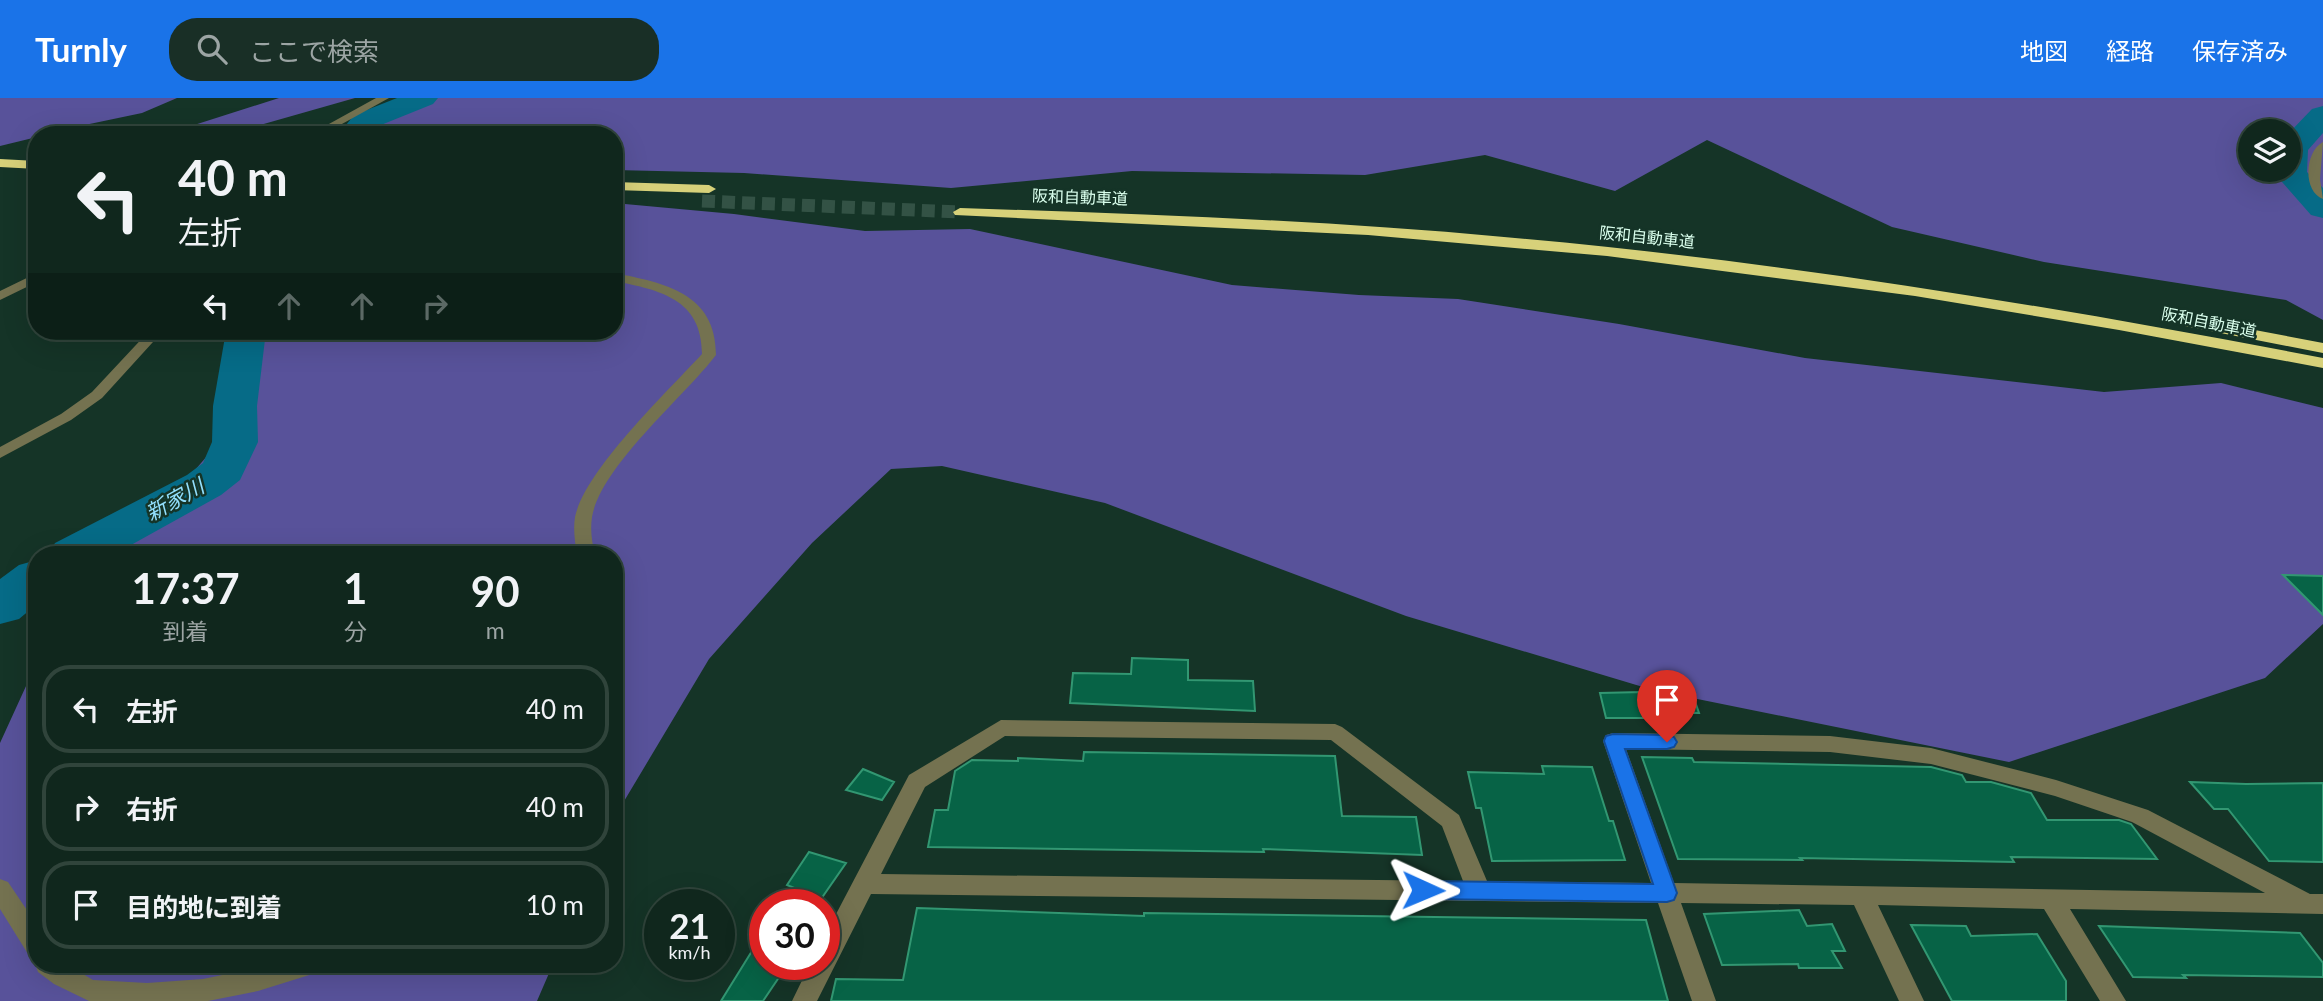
<!DOCTYPE html>
<html lang="ja">
<head>
<meta charset="utf-8">
<style>
	body { margin:0; font-family:Lato,"Noto Sans JP",sans-serif; background:#192f26; color:#f1f3f6; height:100vh; display:flex; flex-direction:column; font-size:26px; white-space:nowrap }
	* { box-sizing:border-box; margin:0 }
	p { font-size:23px; color:#9ca5a4 }
	.icon { flex:none; width:38px; height:38px; fill:none; stroke:currentColor; stroke-width:2; stroke-linecap:round; stroke-linejoin:round }
	.map { position:relative; flex:1; overflow:hidden }
	.side { position:absolute; left:28px; top:448px; width:595px; height:427px; display:flex; flex-direction:column; background:#10271d; border-radius:28px; box-shadow:0 7px 28px #0002,0 0 0 2px #30443b }
	.side>* { flex:none }
	.top-card { position:absolute; left:28px; top:28px; width:595px; height:214px; border-radius:28px; box-shadow:0 7px 28px #0002,0 0 0 2px #30443b; background:#10271d; color:#f1f3f6; overflow:hidden }
	.fabs { position:absolute; left:2238px; top:21px; display:grid; gap:14px }
	.fabs a { display:grid; place-items:center; width:63px; height:63px; border-radius:50%; background:#10271d; box-shadow:0 7px 28px #0002,0 0 0 2px #30443b; font-size:35px }
	.speed { position:absolute; left:644px; top:791px; display:flex; gap:14px; font-size:35px; font-weight:700; text-align:center }
	.speed>* { display:grid; place-content:center; width:91px; height:91px; border-radius:50%; background:#10271d; box-shadow:0 7px 28px #0002,0 0 0 2px #30443b; line-height:1 }
	.speed small { font-size:18px; font-weight:400 }
	.speed .limit { border:10px solid #d22; background:#fff; color:#111 }
	.pin { position:absolute; display:grid; place-items:center; width:60px; height:60px; color:#fff; margin:-72px -30px; border-radius:50% 50% 50% 0; rotate:-45deg; box-shadow:0 0 7px #0007 }
	.pin .icon { rotate:45deg }
	.me { position:absolute; width:77px; margin:-38px; rotate:91deg; stroke-linejoin:round; filter:drop-shadow(0 0 5px #0008) }
	.turn { display:flex; align-items:center; gap:24px; height:147px; padding:0 35px; font-size:32px }
	.turn .icon { width:91px; height:91px; stroke-width:2.5 }
	.turn b { display:block; font-size:49px; line-height:60px }
	.lanes { display:flex; align-items:center; height:66px; padding:0 35px; background:#0003; justify-content:center; gap:35px; direction:ltr }
	.lanes .off { opacity:.35 }
	.eta { display:flex; justify-content:space-evenly; align-items:center; height:119px; text-align:center }
	.eta b { font-size:42px; font-weight:700; line-height:49px }
	ul { padding:0; list-style:none }
	li { display:flex; align-items:center; gap:21px; height:88px; margin:0 14px 10px; padding:0 21px; border:4px solid #30443b; border-radius:28px }
	li div { flex:1 }
	li b { display:block; font-size:26px }
	li em { font-style:normal }
	header { display:flex; align-items:center; gap:42px; box-sizing:border-box; height:98px; padding:0 35px; background:#1a73e8; color:#fff }
	header strong { font-size:33px }
	nav { display:flex; gap:38px; margin-inline-start:auto; font-size:24px }
	.search { width:490px; height:63px; background:#192f26; display:flex; align-items:center; gap:18px; box-sizing:border-box; padding:0 24px; border-radius:28px; color:#9ca5a4; font-size:26px }
	.map>svg:first-child { display:block }
	.forest { fill:#58529a; fill-rule:evenodd }
	.lines { fill:none; stroke-linecap:round; stroke-linejoin:round }
	.river { fill:#066b87; fill-rule:evenodd }
	.building { fill:#076346; stroke:#329772; stroke-width:2 }
	.motorway-tunnel { stroke:#335245; stroke-width:13; stroke-dasharray:13 7; stroke-linecap:butt }
	.minor { fill:#747250; fill-rule:evenodd }
	.tertiary { fill:#747250; fill-rule:evenodd }
	.motorway { fill:#d7d17a; fill-rule:evenodd }
	.route { fill:#1a73e8; stroke:#114b97; stroke-width:2 }
	.labels { text-anchor:middle; stroke-width:5; stroke-linejoin:round; paint-order:stroke }
	.far-street-label { font-size:16px; fill:#daffed; stroke:#153427 }
	.water-label { font-size:21px; font-style:italic; fill:#93e0fe; stroke:#153427 }
</style>
</head>
<body>
<header>
<strong>Turnly</strong>
<div class="search"><svg class="icon" aria-label="search" viewBox="0 0 24 24"><circle cx="10" cy="10" r="6"/><path d="M15 15l6 6"/></svg>ここで検索</div>
<nav><a>地図</a><a>経路</a><a>保存済み</a></nav>
</header>
<div class="map">
<svg width="2323" height="903" viewBox="0 0 2323 903">
	<rect width="100%" height="100%" fill="#153427"/>
	<path class="forest" d="M0,0h177l-35,15 -105,22v2l-37,9z
		M279,0h76l-130,37 -59,-1z
		M428,0h1895v222l-37,-20 -242,-38 -152,-35 -185,-87 -92,51 -130,-36 -120,20 -233,-4 -181,17 -207,-15 -130,-3v-35h-266zM2250,33h39v39h-39z
		M614,105l120,11 131,17 105,-2 262,56 127,10 99,4 161,25 186,34 299,34 117,-9 102,25v216l-58,54 -256,84 -356,-72 -247,-74 -301,-113 -163,-37 -51,3 -79,74 -103,116 -95,159v-263h-492l116,-135 -6,-63 23,-26h359z
		M37,564v302h516l-16,37h-537v-258z"/>
	<g class="lines">
		<path class="river" d="M397,0h41l-5,6 -57,23 -6,8h-32l16,-20z
			M2323,8v27l-15,17 -1,22 16,16v30l-12,-3 -36,-41v-4h14v-37l23,-24z
			M226,233h40l-9,75 1,36 -18,38 -19,15 -108,60h-65l7,-12 132,-68 16,-12 9,-21 1,-36z
			M37,462v44l-18,15 -19,5v-45l19,-14z"/>
	</g>
	<path class="building" d="M2283,477l40,1v39z
		M1132,560l56,2v20l65,1 2,30 -185,-8 3,-30 58,1z
		M1658,589h32l9,26h-31z
		M1642,594l8,26h-44l-6,-25z
		M1084,654l251,4 7,60 74,1 6,38 -159,-6 1,3 -336,-5 7,-37h13l7,-39 17,-11 46,1v-3l65,3z
		M1642,659l50,1 2,4 237,5 31,8 4,7h25l40,11 16,27h72l12,4 26,35 -146,-2 3,5 -214,-4 2,2 -124,-1z
		M1542,668l50,1 17,54h4l12,39 -133,1 -11,-53h-5l-8,-36 76,2z
		M863,671l31,13 -12,18 -36,-10z
		M2190,684l56,2 77,-1v79l-54,-1 -41,-52h-14z
		M809,754l37,11 -25,36 -34,-14z
		M917,810l227,8v-3l502,7 22,81h-837l5,-22 67,1z
		M1799,812l8,16 25,-2 13,27h-13l10,17h-43l-1,-4 -76,1 -18,-51z
		M1911,827l55,1 5,10 66,-2 29,47v20h-114z
		M2099,828l201,7 23,30v14l-140,-2 3,3 -53,-1z
		M765,832v34h23l-25,37h-42z"/>
	<g class="lines">
		<path class="motorway-tunnel" d="M702,103l258,11"/>
		<path class="minor" d="M2323,44l-3,37 3,20c-21,-8 -18,-48 0,-57z
			M614,175c51,10 102,20 102,82 -32,42 -115,111 -124,162 -2,13 0,26 3,38h-18c-2,-12 -4,-26 -2,-38 10,-47 93,-126 127,-163 0,-55 -42,-64 -88,-73z
			M149,233h14l-61,67 -31,22 -71,38v-11l61,-33 31,-22z
			M1001,622l334,4 7,3 117,88 28,66 164,2 -48,-142 3,-6 7,-2 217,3 101,12 125,32 92,30 162,84h13v20l-253,-5 56,92h-26l-56,-92 -166,-4 46,96h-25l-45,-96 -173,-2 35,98h-24l-34,-98 -787,-9 -54,107h-25l18,-37h14v-27l85,-162zM1005,638l326,4 111,86 21,55 -582,-7 44,-87zM1626,651l204,3 101,12 124,32 77,26 133,71 -591,-10z
			M0,781l8,3 29,43v32l-9,-3 -28,-45z
			M37,862v4h29l27,16 54,3 56,-4 72,-15h47l-3,8 -61,19 -50,10h-119l-35,-17 -16,-12 -3,-8z"/>
		<path class="tertiary" d="M376,0h13l-67,37h-13z
			M37,175v9l-37,18v-9z"/>
		<path class="motorway" d="M0,61l37,2v8l-37,-2z
			M614,84l95,3 7,4 -7,4 -95,-3z
			M960,110c182,6 363,12 544,29 275,24 548,69 819,121v10l-204,-38 -204,-34 -308,-40 -239,-21 -413,-20 -2,-3z
			M2191,220l132,25v10l-138,-27 -2,-3z"/>
	</g>
	<path class="route" d="M1613,636l54,1 7,2 3,5 -3,5 -7,2h-42l52,144 -3,7 -7,2 -244,-3 -7,-2 -3,-7 3,-6 7,-3 230,3 -49,-143 2,-5z"/>
	<g class="labels">
		<g class="far-street-label">
			<text transform="translate(1080 99) rotate(2)" y="6">阪和自動車道</text>
			<text transform="translate(1647 139) rotate(6)" y="6">阪和自動車道</text>
			<text transform="translate(2209 224) rotate(11)" y="6">阪和自動車道</text>
		</g>
		<g class="water-label">
			<text transform="translate(175 402) rotate(-29)" y="7">新家川</text>
		</g>
	</g>
</svg>
<div class="fabs">
<a><svg class="icon" aria-label="layers" viewBox="0 0 24 24"><path d="M12 4l9 5-9 5-9-5zM3 14l9 5 9-5"/></svg></a>
</div>
<div class="speed"><div>21<small>km/h</small></div><div class="limit">30</div></div>
<div class="pin" style="left:1667px;top:644px;background:#d93025"><svg class="icon" aria-label="arrive" viewBox="0 0 24 24"><path d="M6 21V4h12l-3 4 3 4H6"/></svg></div>
<svg class="me" style="left:1423px;top:792px" viewBox="-20 -20 40 40"><path d="M0-17L14 15 0 8-14 15z" fill="#1a73e8" stroke="#fff" stroke-width="4"/></svg>
<div class="top-card">
<div class="turn"><svg class="icon" aria-label="left" viewBox="0 0 24 24"><path d="M17 20v-9H6M10 6l-5 5 5 5"/></svg><div><b>40 m</b>左折</div></div>
<div class="lanes"><svg class="icon" aria-label="left" viewBox="0 0 24 24"><path d="M17 20v-9H6M10 6l-5 5 5 5"/></svg><svg class="icon off" aria-label="ahead" viewBox="0 0 24 24"><path d="M12 20V5M6 11l6-6 6 6"/></svg><svg class="icon off" aria-label="ahead" viewBox="0 0 24 24"><path d="M12 20V5M6 11l6-6 6 6"/></svg><svg class="icon off" aria-label="right" viewBox="0 0 24 24"><path d="M7 20v-9h11M14 6l5 5-5 5"/></svg></div>
</div>
<section class="side">
<div class="eta">
<div><b>17:37</b><p>到着</p></div>
<div><b>1</b><p>分</p></div>
<div><b>90</b><p>m</p></div>
</div>
<ul>
<li><svg class="icon" aria-label="left" viewBox="0 0 24 24"><path d="M17 20v-9H6M10 6l-5 5 5 5"/></svg><div><b>左折</b></div><em>40 m</em></li>
<li><svg class="icon" aria-label="right" viewBox="0 0 24 24"><path d="M7 20v-9h11M14 6l5 5-5 5"/></svg><div><b>右折</b></div><em>40 m</em></li>
<li><svg class="icon" aria-label="arrive" viewBox="0 0 24 24"><path d="M6 21V4h12l-3 4 3 4H6"/></svg><div><b>目的地に到着</b></div><em>10 m</em></li>
</ul>
</section>
</div>
</body>
</html>
